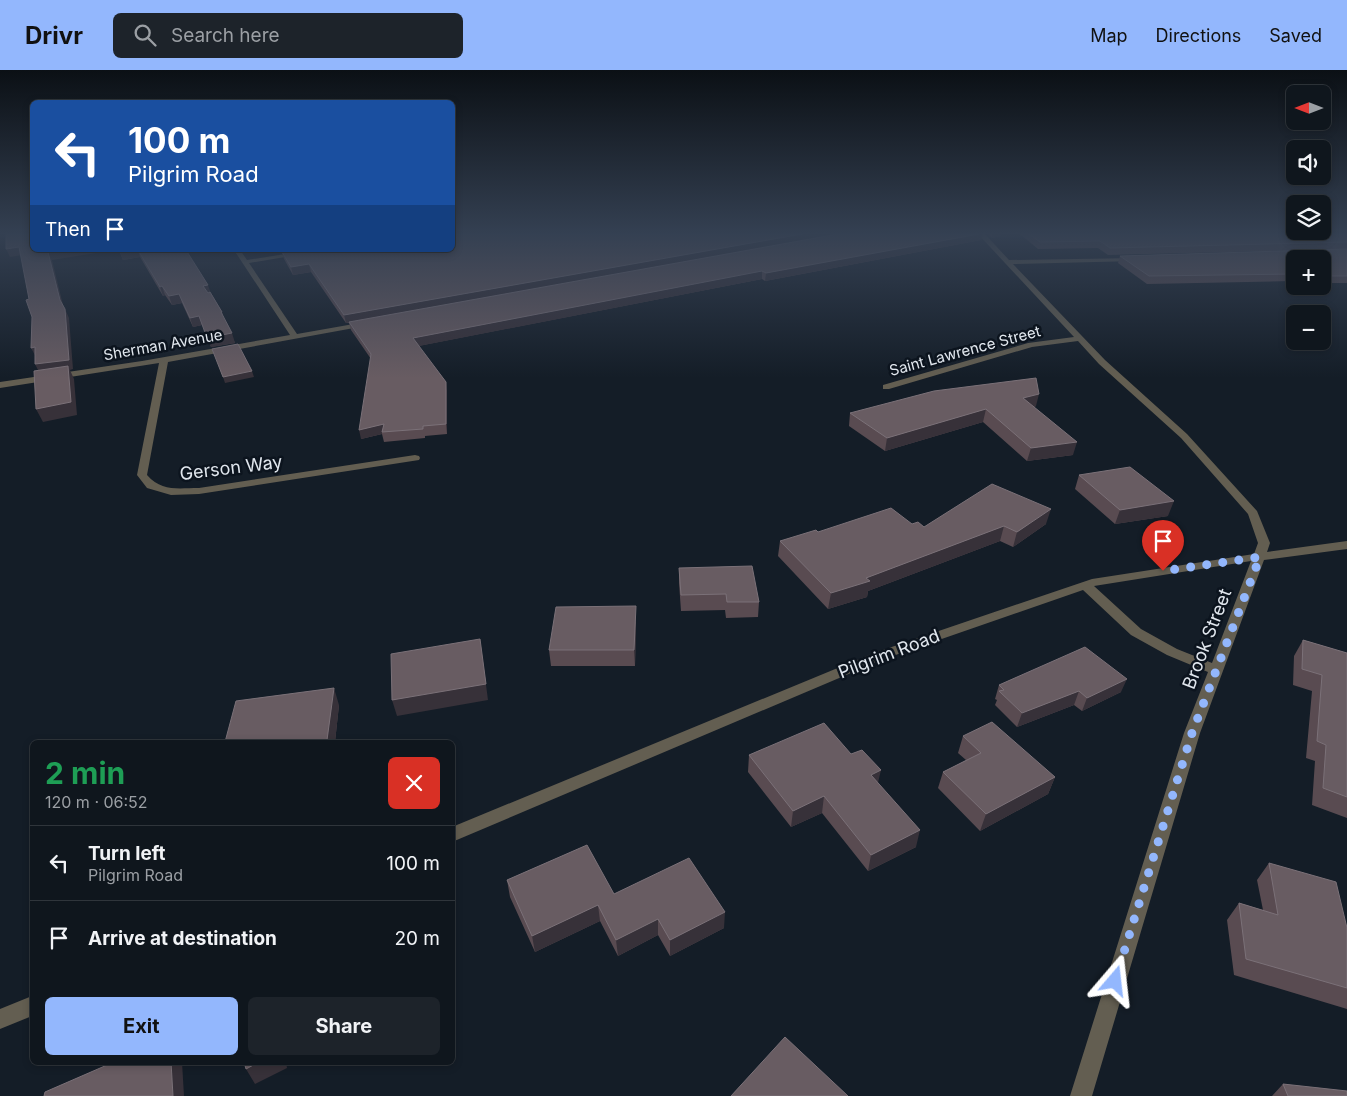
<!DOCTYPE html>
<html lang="en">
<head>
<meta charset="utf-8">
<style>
	body { margin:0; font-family:Inter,sans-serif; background:#1d232a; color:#f1f3f6; height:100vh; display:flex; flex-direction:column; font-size:19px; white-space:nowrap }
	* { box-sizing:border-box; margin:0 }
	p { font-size:16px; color:#9b9fa4 }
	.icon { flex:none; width:28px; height:28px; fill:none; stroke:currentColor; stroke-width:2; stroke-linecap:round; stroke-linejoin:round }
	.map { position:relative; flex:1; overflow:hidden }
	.panel { position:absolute; left:30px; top:670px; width:425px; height:325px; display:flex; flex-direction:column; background:#0f161d; border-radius:8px; box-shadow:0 2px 8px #0003,0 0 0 1px #2f353b }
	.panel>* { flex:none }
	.guide { position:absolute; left:30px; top:30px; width:425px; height:152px; border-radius:8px; box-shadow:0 2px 8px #0003,0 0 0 1px #2f353b; background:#1a4fa0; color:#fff; overflow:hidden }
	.needle { width:32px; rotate:270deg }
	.fabs { position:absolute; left:1286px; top:15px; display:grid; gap:10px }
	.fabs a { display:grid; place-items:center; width:45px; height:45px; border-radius:8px; background:#0f161d; box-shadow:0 2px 8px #0003,0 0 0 1px #2f353b; font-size:25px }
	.pin { position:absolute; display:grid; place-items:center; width:42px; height:42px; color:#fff; margin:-51px -21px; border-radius:50% 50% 50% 0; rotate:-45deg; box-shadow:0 0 5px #0007 }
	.pin .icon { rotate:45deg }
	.me { position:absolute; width:55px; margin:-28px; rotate:17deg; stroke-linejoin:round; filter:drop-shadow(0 0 4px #0008) }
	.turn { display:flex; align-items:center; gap:18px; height:105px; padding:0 15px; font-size:22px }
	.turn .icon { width:65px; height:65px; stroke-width:2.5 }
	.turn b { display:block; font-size:35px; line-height:42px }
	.then { display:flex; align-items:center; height:48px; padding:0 15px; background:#0003; gap:10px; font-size:19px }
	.round { display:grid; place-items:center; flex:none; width:52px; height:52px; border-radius:8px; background:#1d232a }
	.head { display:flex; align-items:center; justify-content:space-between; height:85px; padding:0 15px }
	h1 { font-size:30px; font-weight:700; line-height:38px; color:#1e9e55 }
	.action { display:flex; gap:10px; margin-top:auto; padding:10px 15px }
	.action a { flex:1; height:58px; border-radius:8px; background:#93b7fd; color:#111; font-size:20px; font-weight:700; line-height:58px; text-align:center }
	.action a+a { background:#1d232a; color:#f1f3f6 }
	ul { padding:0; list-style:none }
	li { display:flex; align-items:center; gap:15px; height:75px; padding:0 15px; border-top:1px solid #2f353b }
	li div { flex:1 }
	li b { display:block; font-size:19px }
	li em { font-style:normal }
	header { display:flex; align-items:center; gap:30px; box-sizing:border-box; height:70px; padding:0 25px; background:#93b7fd; color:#111 }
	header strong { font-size:24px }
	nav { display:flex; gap:28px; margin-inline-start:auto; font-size:18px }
	.search { width:350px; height:45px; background:#1d232a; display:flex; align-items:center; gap:12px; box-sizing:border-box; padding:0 18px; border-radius:8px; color:#9b9fa4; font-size:19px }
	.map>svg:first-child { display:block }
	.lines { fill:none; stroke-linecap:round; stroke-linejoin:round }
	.minor { fill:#635e51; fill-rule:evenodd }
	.wall { fill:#594b51 }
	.shaded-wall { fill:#373139 }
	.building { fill:#685c62; stroke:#7b7178 }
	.route { stroke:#93b7fd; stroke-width:9; stroke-dasharray:0 16.2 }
	.labels { text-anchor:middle; stroke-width:5; stroke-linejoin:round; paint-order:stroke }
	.far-street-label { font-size:15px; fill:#e1e7ee; stroke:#0c141e }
	.street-label { font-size:18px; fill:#e1e7ee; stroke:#0c141e }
</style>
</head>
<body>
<header>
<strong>Drivr</strong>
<div class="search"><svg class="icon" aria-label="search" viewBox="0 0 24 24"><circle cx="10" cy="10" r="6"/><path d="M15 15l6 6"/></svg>Search here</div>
<nav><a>Map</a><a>Directions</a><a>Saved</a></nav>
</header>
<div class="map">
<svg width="1347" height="1026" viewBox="0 0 1347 1026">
	<rect width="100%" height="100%" fill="#141d27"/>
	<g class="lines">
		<path class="minor" d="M978,164h7l24,26 128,-2 1,1 -3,2 -122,3 92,96 82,74 70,77 13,32 -3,9 80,-11v8l-83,11 -64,173 -108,363h-22l114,-363 24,-61 -41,-17 -36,-20 -48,-45 -199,69 -432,183v-15l422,-174 218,-74 162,-25 4,-11 -10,-29 -67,-76 -82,-74 -21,-23 -46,6 -143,42h-6v-4l145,-42 46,-6zM1251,491l-39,102 -35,-14 -36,-20 -47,-43z
			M234,180h6l7,10 64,-10h16l-78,13 48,71 68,-12 4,2 -4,2 -197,36 -21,113c15,17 31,13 52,13l216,-33 4,1 1,2 -1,2 -220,34 -28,1 -24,-7 -10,-13 22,-112 -159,25v-6l142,-21 148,-26z
			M32,926v20l-32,13v-20z"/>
	</g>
	<path class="wall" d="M452,164h531l-2,6 -216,41 -3,-2 -344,67 29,45v43l-22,2v2l-41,4 -2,-8 -21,5 10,-80 -20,-29 -2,-7h-3l-35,-51 -18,3 -9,-16 -2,-6h-2l-1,-3h173z
		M988,164h13v2l-9,2z
		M1020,164h327v15l-239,6 -10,-7 -60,1z
		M1347,179v34h-25v-24h-27v24l-4,-2 -144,3 -29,-21 2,-7z
		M119,180h67l36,62 2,7 11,24 -24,4 -9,-22 -9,2 -11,-24 -10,2 -7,-10 -2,1 -23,-39 -17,3z
		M1036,336l-2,1 39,48 -46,6 -44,-39 -98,29 -36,-25 1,-13z
		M1079,405l89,41 -53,8 -40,-35z
		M912,454l12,3 122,-3 -33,23 -13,-6 -132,50 -1,6 -39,12 -50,-53 2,-15 38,-9z
		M679,498l80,34 -1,15 -32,1 -1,-8 -44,1 -2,-28z
		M636,552l-1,44h-84l-2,-16z
		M1303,570l44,13v165l-35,-13 3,-44 -9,-3 6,-67 -19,-6 1,-29z
		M999,615l122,7 -39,19 -8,-6 -57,22 -22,-22 2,-5 -2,-1z
		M339,635l-4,37h-110z
		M963,666l92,41 -7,17 -68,37 -42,-43 5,-16 23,-12 -8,-7z
		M851,684l27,29 38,64 -48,24 -46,-58 -31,14 -43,-55 1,-17z
		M1269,793l78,65v81l-113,-34 -7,-55 12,-17 24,7 -6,-30z
		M507,810l107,14 110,34 -54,28 -12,-21 -40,21 -18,-35 -65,31 -25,-55z
		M1283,1014l64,12h-75z"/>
	<path class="shaded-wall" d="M802,164h38l-494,89 -2,-8z
		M977,164h6l-2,6 -216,41 1,-8z
		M992,164h9v2l-9,2z
		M19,177l3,8 -12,2 -4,-8z
		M63,180h52l-63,10 12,49 -4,-9 -12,-48z
		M132,180h6l2,7 -17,3 -3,-8z
		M280,180h19l-19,3z
		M309,194l2,8 -18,3 -2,-8z
		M762,201v8l-348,68 -1,-9z
		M208,215l3,9h-5l-3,-8z
		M162,216l3,9 -2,1 -3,-9z
		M179,224l3,9 -10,2 -3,-9z
		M65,239l4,9 4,51 -3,1 4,9 3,36 -34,7 -7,-13 4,-35 -5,-10z
		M199,246l3,9 -9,2 -3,-9z
		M232,263l3,10 -24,4 -4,-9z
		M35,277l1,10 -5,-9z
		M252,301l2,6 -29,6 -2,-6z
		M446,312l1,9v43l-1,-10z
		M1039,324l-3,12 -16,5 3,-13z
		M986,339l-3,13 -98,29 2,-13z
		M384,354l-2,8v2l-21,5 -2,-9z
		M1077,372l-4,13 -46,6 4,-13z
		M1174,431l-6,15 -53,8 5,-14z
		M1051,439l-5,15 -33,23 4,-15z
		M1004,456l-4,15 -132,50 -1,6 -39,12 3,-16 35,-15z
		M636,536v16l-1,44 -1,-16z
		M480,569l8,61 -91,16 -5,-16z
		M1127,609l-6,13 -39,19 5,-13z
		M334,618l5,17 -4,37h-7l-1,-2z
		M1079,621l-5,14 -57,22 5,-14z
		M881,700l-4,17 -6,-12z
		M1055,707l-7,17 -68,37 6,-17z
		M824,726l-2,17 -31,14 2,-16z
		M920,760l-4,17 -48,24 3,-16z
		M598,835l2,16 -65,31 -3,-16z
		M725,842l-1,16 -54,28v-16z
		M658,849v16l-40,21 -2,-16z
		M171,992h11l2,34h-11z
		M259,992h27l1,6 -32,16 -9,-15z"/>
	<path class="building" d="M6,164h26v16h31l-15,2 12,48 5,9 4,51 -34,4v-17l-4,1 1,-31 -6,-17 3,-1 -10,-52 -13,2z
		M452,164h350l-458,81 -35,-51 -18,3 -9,-15 12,-2h158z
		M838,164h141l-213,39 -4,-2 -349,67 33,44v42l-23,2v3l-41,3 2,-8 -25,6 12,-76 -22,-32z
		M1029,164h318v8l-237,6 -10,-7 -60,1z
		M1347,179v27h-25v-17h-27v15l-146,2 -29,-20z
		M120,180h12l-12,2z
		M138,180h48l22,35 -5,1 5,7 2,-1 12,20h-1l11,21 -25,5 -8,-22 -9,2 -11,-24 -10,2 -7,-10 -2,1z
		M238,274l14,27 -29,6 -11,-28z
		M68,296l3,36 -35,7 -2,-38z
		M1036,308l3,16 -16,4 54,44 -46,6 -45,-39 -99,29 -37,-25 84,-22z
		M1130,397l44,34 -54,9 -41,-35z
		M992,414l59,25 -34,23 -13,-6 -138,52 4,3 -39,12 -51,-52 36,-11 2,2 73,-24 21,16 6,-2 6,5z
		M752,496l7,36h-32l-1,-8 -45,1 -2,-27z
		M636,536l-2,44h-85l7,-43z
		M480,569l6,45 -94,16 -1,-46z
		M1303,570l44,13v144l-24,-9 3,-43 -9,-4 5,-66 -20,-6z
		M1085,577l42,32 -40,19 -8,-7 -57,22 -23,-22 5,-1 -5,-5z
		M334,618l-7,52 -20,2h-82l11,-41z
		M992,652l63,55 -69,37 -43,-42 38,-19 -18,-17z
		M824,653l27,31 11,-4 19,20 -10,5 49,55 -49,25 -47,-59 -31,15 -44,-56z
		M587,775l27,49 75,-36 36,54 -55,28 -12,-21 -42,21 -18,-35 -66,31 -25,-56z
		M1269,793l67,19 11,46v60l-101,-29 -7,-56 39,12z
		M785,967l63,59h-117z
		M114,992h57l2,34h-129l1,-4z
		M244,992h15l-13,7z
		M1283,1014l64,7v5h-59z"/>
	<linearGradient id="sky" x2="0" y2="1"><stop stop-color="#0b1015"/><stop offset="0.53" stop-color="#344052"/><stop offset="1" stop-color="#344052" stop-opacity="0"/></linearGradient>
	<rect width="1347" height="308" fill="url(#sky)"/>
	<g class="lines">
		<path class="route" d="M1115,911l77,-248 68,-176 -97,14"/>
	</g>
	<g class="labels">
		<g class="far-street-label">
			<text transform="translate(163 275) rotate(-10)" y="5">Sherman Avenue</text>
			<text transform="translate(965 281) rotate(-15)" y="5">Saint Lawrence Street</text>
		</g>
		<g class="street-label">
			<text transform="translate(231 398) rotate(-7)" y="6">Gerson Way</text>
			<text transform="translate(1207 569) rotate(-69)" y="6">Brook Street</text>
			<text transform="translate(889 584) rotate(-21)" y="6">Pilgrim Road</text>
		</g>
	</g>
</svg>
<div class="fabs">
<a><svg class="needle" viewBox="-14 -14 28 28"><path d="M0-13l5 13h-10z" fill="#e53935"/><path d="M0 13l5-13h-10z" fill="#9b9fa4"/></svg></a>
<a><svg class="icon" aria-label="sound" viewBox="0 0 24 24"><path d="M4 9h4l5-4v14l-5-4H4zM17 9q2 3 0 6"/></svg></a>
<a><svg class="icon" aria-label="layers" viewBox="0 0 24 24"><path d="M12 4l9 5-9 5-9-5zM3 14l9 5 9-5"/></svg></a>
<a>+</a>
<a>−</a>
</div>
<div class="pin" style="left:1163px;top:501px;background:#d93025"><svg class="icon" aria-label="arrive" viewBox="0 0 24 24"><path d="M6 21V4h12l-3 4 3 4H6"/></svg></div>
<svg class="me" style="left:1115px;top:911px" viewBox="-20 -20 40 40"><path d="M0-17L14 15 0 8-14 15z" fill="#93b7fd" stroke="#fff" stroke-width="4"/></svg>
<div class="guide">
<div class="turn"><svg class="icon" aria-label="left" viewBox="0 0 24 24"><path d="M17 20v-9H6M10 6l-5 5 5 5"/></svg><div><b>100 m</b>Pilgrim Road</div></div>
<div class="then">Then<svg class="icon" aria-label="arrive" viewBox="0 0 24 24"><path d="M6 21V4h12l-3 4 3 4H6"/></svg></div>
</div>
<section class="panel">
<div class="head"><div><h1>2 min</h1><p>120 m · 06:52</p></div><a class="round" style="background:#d93025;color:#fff"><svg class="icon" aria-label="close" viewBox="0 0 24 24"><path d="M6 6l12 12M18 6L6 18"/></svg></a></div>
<ul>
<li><svg class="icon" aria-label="left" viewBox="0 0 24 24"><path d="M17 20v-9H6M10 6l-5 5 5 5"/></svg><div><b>Turn left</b><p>Pilgrim Road</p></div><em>100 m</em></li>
<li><svg class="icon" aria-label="arrive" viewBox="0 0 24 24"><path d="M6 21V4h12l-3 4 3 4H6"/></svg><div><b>Arrive at destination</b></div><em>20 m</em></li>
</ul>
<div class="action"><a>Exit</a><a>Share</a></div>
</section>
</div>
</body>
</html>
